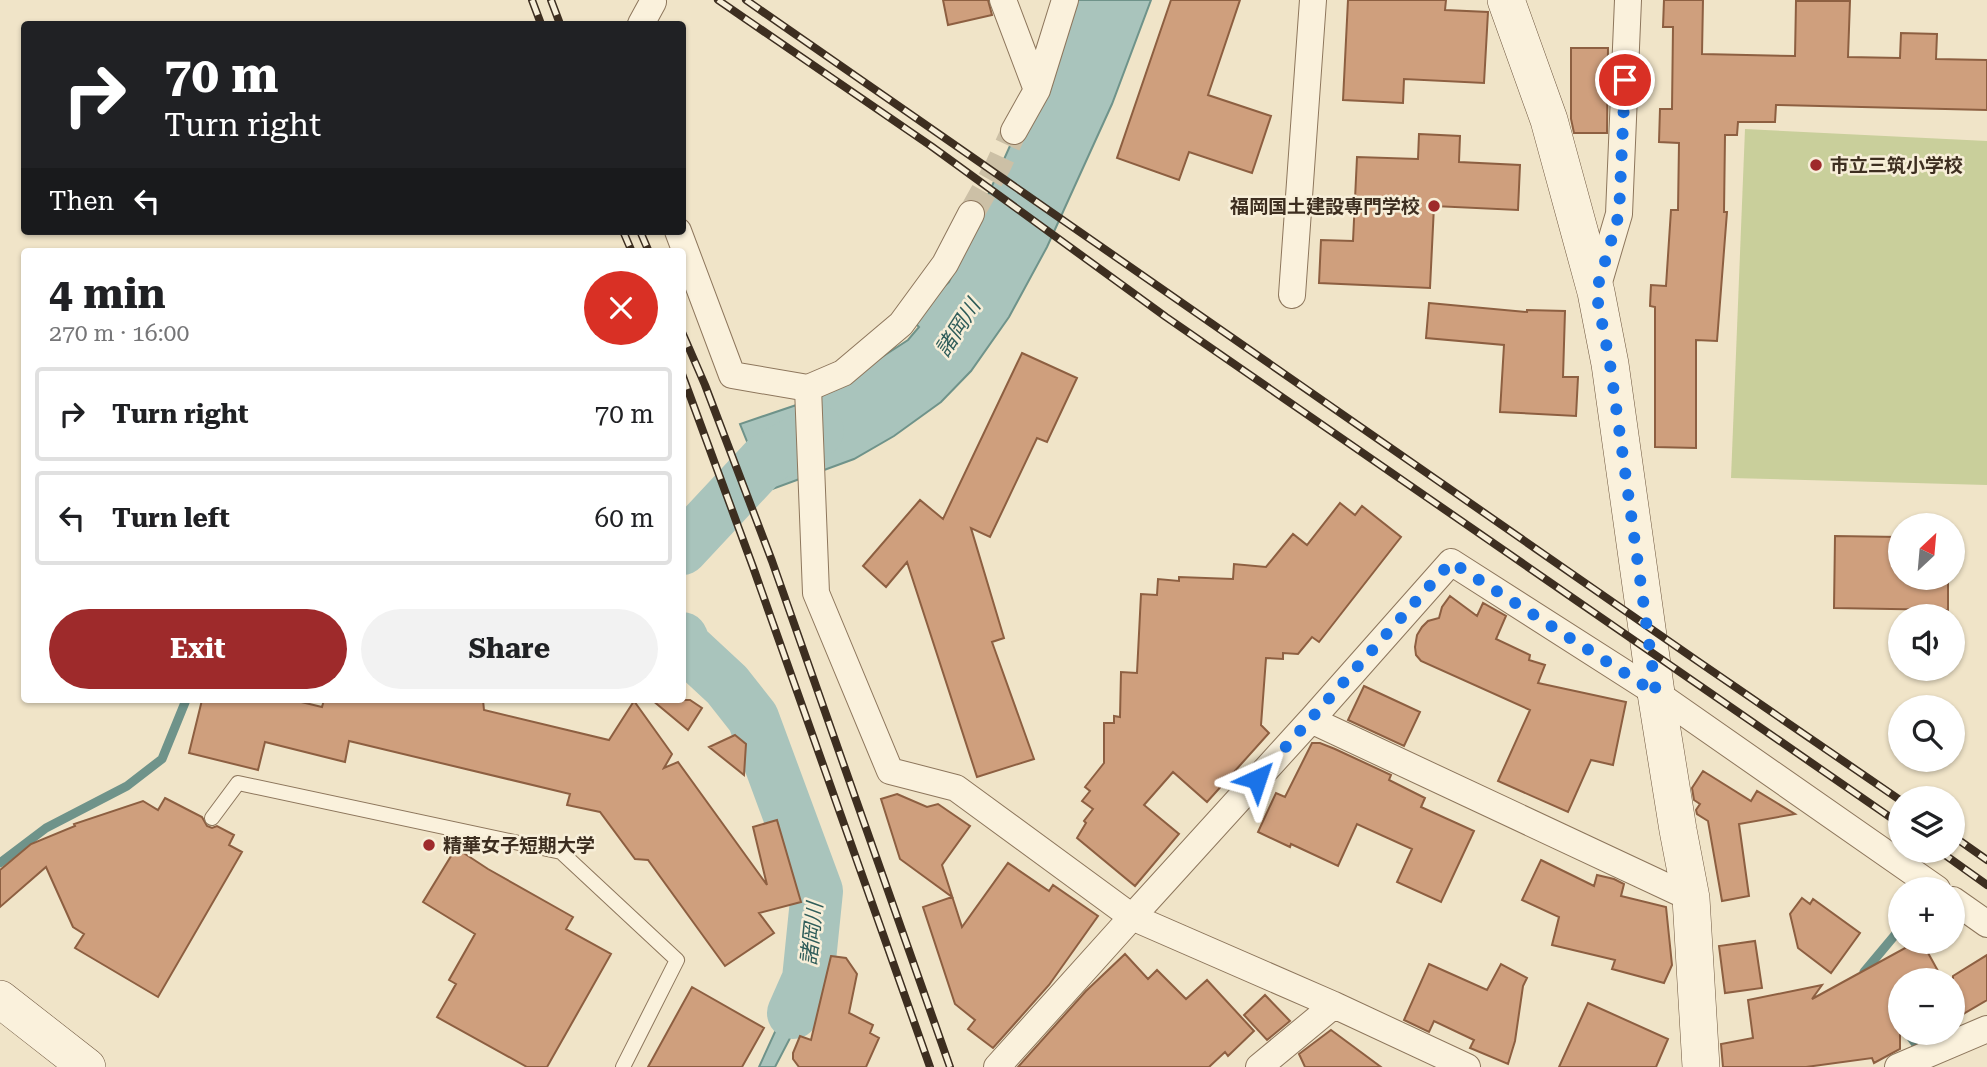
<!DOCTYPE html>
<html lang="en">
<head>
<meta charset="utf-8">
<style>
	body { margin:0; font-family:"Roboto Serif","Noto Sans JP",serif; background:#f2f2f2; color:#202124; height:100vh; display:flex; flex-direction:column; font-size:26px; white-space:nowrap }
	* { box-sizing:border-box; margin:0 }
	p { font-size:23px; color:#757577 }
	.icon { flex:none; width:38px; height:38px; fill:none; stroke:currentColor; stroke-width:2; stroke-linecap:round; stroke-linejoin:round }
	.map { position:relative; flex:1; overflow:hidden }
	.side { position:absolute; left:21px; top:248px; width:665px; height:455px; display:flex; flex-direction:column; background:#fff; border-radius:7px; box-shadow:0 2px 5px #0004 }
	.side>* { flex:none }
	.hud { position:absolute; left:21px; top:21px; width:665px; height:214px; border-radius:7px; box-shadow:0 2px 5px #0004; background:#202124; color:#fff; overflow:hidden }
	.needle { width:46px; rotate:26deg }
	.fabs { position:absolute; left:1888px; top:513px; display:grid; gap:14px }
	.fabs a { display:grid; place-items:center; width:77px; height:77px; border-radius:50%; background:#fff; box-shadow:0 2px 5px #0004; font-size:35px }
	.pin { position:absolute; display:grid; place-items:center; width:60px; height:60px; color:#fff; margin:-30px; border:4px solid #fff; border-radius:50%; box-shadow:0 2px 7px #0007 }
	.me { position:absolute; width:77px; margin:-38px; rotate:42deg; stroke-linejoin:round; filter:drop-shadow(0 0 5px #0008) }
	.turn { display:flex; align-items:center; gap:24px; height:147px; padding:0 28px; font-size:32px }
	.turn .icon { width:91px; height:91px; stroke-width:2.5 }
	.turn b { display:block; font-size:49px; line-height:60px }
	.then { display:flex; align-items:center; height:66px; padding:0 28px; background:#0003; gap:14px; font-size:26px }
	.round { display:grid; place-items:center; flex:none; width:74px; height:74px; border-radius:37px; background:#f2f2f2 }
	.headline { display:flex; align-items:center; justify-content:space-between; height:119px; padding:0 28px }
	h1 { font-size:42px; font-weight:700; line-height:52px }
	.cta { display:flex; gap:14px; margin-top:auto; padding:14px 28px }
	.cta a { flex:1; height:80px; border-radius:42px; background:#9e2a2b; color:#fff; font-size:28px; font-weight:700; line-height:80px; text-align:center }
	.cta a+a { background:#f2f2f2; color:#202124 }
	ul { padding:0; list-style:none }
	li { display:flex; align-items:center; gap:21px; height:94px; margin:0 14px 10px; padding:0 14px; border:4px solid #e0e0e0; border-radius:7px }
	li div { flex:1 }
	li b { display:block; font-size:26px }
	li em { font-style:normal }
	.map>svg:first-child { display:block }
	.green { fill:#c9cf9b }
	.water { fill:#a9c4bc; stroke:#6f938a; stroke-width:2 }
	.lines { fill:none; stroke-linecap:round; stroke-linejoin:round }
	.stream { stroke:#6f938a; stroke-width:9 }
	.river { stroke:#a9c4bc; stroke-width:52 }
	.building { fill:#cf9f7d; stroke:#8d5f41; stroke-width:2 }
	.street-tunnel { stroke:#ccc0a6; stroke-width:26; stroke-dasharray:26 13; stroke-linecap:butt }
	.lane-casing { stroke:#8d765c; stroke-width:16 }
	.street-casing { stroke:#8d765c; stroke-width:28 }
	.secondary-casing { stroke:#6f573f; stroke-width:38 }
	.lane { stroke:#faf1dc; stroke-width:14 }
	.street { stroke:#faf1dc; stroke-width:26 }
	.secondary { stroke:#faf1dc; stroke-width:37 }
	.rail-casing { stroke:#3d2e20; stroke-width:8 }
	.rail { stroke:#f7eed8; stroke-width:5; stroke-dasharray:16; stroke-linecap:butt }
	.route { stroke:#1a73e8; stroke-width:12; stroke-dasharray:0 21.6 }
	.poi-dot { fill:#9e2a2b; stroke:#f7eed8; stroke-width:2.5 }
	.labels { text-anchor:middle; stroke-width:5; stroke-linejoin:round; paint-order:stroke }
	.poi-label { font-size:19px; font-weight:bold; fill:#3d2e20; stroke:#f7eed8; text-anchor:start }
	.water-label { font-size:21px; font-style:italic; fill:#2f5d5a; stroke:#f7eed8 }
</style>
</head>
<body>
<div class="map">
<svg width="1987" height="1067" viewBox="0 0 1987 1067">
	<rect width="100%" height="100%" fill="#f0e4c8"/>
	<path class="green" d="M1745,129l242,12v344l-256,-7z"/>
	<path class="water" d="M1072,0h79l-39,104 -65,143 -38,70 -38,54 -30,31 -47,34 -40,23 -87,32 -27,-67 80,-27 88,-57 11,-13 -6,-6 12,-17 24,-22 108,-241z
		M785,1010l16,7 -26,50h-16z"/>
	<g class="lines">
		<path class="stream" d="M0,863l46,-35 81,-42 35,-27 24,-59
			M1867,976l-3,-4 36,-43
			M1907,1032l8,11"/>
		<path class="river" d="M682,549l84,-90 52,-28
			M682,638l3,8 42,39 26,33 64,173 -9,88 -15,34"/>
	</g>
	<path class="building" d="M943,0h45l4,15 -44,10z
		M1171,0h69l-32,95 63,21 -19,57 -63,-21 -10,28 -62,-22z
		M1348,0h98l-1,10 43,2 -4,71 -80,-4 -1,24 -60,-3z
		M1664,0h39l-1,54 93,2 1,-55h54l-2,56 52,1 1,-25 36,1 -1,25 51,1v50l-211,-5 -1,17h-37l-1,13h-12l-1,77h3l-10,129 -21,-1v108l-41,-1v-140l-5,-1 1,-21 15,1 5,-76h7l1,-67 -20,-1 1,-33h12l1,-82h-10z
		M1571,48h37l-1,85h-33l-3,-14z
		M1419,134l41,2 -1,26 61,3 -2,45 -84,-4 -4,82 -111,-5 2,-43 32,1 4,-84 61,2z
		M1429,303l98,9v-2l38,1 -2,66h15l-2,39 -76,-4 4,-67 -78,-7z
		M1022,353l55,25 -30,64 -10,-4 -47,99 -19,-9 33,110 -12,4 42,117 -57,18 -70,-215 -21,25 -23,-21 57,-66 23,19z
		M1340,503l15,12 7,-9 39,31 -82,105 -7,-5 -14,17 -15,-1v6l-17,-1 -5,67 8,8 -62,69 -34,-30 -29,33 35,29 -44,52 -58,-48 9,-15 -2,-2 9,-12 -11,-8 8,-10 -5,-4 19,-24v-40h10v-7l6,1 1,-45 16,1 4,-79 16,1 1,-16 21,2v-4l54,2 1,-15 32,3 27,-33 14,11z
		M1835,536l65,1v41h48v32l-114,-2z
		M1450,596l27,20 6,-13 23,13 -10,23 34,16 -1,5 16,5 -7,18 88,19 -13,63 -22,-5 -23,52 -70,-31 32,-71 -109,-49 -5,-6 -1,-8 2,-12 5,-8 6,-6 11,-3 3,-11z
		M1364,686l56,26 -16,34 -56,-26z
		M202,700h91l29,7 2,-7h159l1,10 125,30 25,-39 38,53 -8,14 14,-6 89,123 -14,-58 24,-7 24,82 -42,11 15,20 -49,33 -77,-106 -13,-1 -35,-47 -33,-7 3,-11 -221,-53 -4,21 -80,-20 -7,28 -69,-17z
		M652,700h38l12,8 -14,22z
		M735,735l11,9 -2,31 -35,-28z
		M1312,743h8l15,6 56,26 -2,5 36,18 -4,9 53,24 -33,71 -44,-20 15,-33 -55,-25 -19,42 -47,-22 -1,3 -32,-15 18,-39 9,4z
		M1703,771l48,30 6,-10 38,23 -56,10 10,72 -27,5 -14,-80 -11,-7 -1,-4 4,-6 -6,-4 -2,-12z
		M897,794l30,13 11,-3 32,22 -28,39 20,62 46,-64 41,28 4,-6 45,31 -49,69 -56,63 -25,-19 7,-9 -20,-16 -32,-97 29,-10 -52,-38 -19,-60z
		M165,798l37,19 5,9 5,2 5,-2 17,9 -5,10 13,7 -84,145 -83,-49 9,-14 -11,-7 -27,-60 -46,40v-37l31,-26 44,-18 -1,-2 69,-23 15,9z
		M456,848l32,21 85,48 -7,12 45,25 -64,113h-20l-90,-50 19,-33 -7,-4 26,-46 -52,-32z
		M1541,860l53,26 3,-11 17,4 10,5 -3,12 45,11 6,58 -8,18 -52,-14 3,-9 -63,-15 7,-28 -37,-17z
		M1802,898l8,6 3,-5 47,34 -29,40 -33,-25 -8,-34z
		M1755,941l7,47 -37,5 -6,-47z
		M1916,942h6l21,38h-43v69l-26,14 -2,-5 -66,9h-83l-2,-23 32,-6 -5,-38 74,-15 -10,14z
		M1125,954l23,25 9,-9 29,29 21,-19 47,51 -26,25 -3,-4 -16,15h-191l68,-76z
		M1987,955v45l-34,20v-44z
		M831,956l15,2 11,16 -8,39 24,12 -3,8 9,5 -13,29h-67l-6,-8v-6l7,-17 11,4z
		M1429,964l58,26 14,-26 26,14 -4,8 -8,55 -7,23 -38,-16 4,-8 -40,-19 -5,11 -25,-12z
		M692,987l72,41 -22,39h-94z
		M1265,995l25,26 -23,19 -23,-25z
		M1588,1003l80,36 -12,28h-97z
		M1331,1030l50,37h-76l-6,-13z"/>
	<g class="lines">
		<path class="street-tunnel" d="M971,214l27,-48 16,-35"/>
		<defs>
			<path id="lane" d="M212,818l26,-35 323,69 116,108 -54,107"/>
			<path id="street" d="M1003,0l34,90
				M641,24l12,-22
				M1014,131l23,-41 28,-90
				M678,231l54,144 76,13 35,-15 58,-49 44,-60 26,-50
				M1596,292l23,-78 9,-214
				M1292,295l21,-295
				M808,388l8,205 74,178 66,17 176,129 -135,150
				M1311,720l-179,197 202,88 133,62
				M1691,898l-380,-178 140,-158 205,131 281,196
				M1953,900l34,24
				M1259,1067l75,-62
				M1898,1067l89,-38"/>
			<path id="secondary" d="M1506,0l43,120 47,172 14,72 46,329 22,137 13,68 10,169
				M0,999l87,68"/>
		</defs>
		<use href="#lane" class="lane-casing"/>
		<use href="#street" class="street-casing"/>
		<use href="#secondary" class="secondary-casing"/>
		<use href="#lane" class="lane"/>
		<use href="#street" class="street"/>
		<use href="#secondary" class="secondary"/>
		<defs>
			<path id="rail" d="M532,0l9,24
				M551,0l9,24
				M718,0l213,146 235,171 734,507
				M746,0l950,660 204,140
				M623,231l9,21
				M640,231l9,21
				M682,332l23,53 67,176 178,506
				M682,374l71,193 177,500
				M1953,836l34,24
				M1938,850l49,35"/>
		</defs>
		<use href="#rail" class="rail-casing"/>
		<use href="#rail" class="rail"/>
	</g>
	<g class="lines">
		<path class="route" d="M1257,779l194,-217 205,131 -46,-329 -14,-72 23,-78 6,-134"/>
	</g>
	<g class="poi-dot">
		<circle cx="1816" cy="165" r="7"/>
		<circle cx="1434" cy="206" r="7"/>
		<circle cx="429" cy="845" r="7"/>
	</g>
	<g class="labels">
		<g class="poi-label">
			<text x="1830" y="172">市立三筑小学校</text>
			<text x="1420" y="213" text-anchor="end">福岡国土建設専門学校</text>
			<text x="443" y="852">精華女子短期大学</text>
		</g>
		<g class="water-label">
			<text transform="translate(958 328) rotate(-57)" y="7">諸岡川</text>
			<text transform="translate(812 934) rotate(-84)" y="7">諸岡川</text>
		</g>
	</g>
</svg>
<div class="fabs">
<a><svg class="needle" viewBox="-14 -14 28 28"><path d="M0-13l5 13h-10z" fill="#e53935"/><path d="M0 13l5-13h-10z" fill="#757577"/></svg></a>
<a><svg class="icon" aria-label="sound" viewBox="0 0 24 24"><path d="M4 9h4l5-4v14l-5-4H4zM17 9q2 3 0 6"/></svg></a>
<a><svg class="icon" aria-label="search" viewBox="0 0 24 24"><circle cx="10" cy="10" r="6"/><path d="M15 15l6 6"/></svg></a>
<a><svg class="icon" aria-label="layers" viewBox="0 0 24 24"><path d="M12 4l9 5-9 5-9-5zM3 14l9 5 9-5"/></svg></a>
<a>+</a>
<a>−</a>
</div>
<div class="pin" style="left:1625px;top:80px;background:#d93025"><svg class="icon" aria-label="arrive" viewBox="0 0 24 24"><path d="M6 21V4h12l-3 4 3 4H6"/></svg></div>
<svg class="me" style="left:1257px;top:779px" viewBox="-20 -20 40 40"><path d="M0-17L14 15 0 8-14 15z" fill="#1a73e8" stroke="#fff" stroke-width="4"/></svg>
<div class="hud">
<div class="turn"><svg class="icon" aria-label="right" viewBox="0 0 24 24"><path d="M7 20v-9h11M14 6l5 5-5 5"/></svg><div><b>70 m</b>Turn right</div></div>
<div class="then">Then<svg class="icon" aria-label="left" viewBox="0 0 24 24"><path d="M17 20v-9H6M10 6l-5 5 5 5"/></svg></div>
</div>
<section class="side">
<div class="headline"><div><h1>4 min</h1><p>270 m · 16:00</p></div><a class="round" style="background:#d93025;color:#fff"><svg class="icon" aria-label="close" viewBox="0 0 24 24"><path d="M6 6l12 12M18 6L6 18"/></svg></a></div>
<ul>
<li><svg class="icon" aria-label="right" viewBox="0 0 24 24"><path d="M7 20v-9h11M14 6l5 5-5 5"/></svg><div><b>Turn right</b></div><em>70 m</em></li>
<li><svg class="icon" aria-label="left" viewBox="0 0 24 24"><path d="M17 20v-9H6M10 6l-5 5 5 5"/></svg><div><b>Turn left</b></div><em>60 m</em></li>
</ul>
<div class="cta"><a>Exit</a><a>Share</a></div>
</section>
</div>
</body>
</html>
